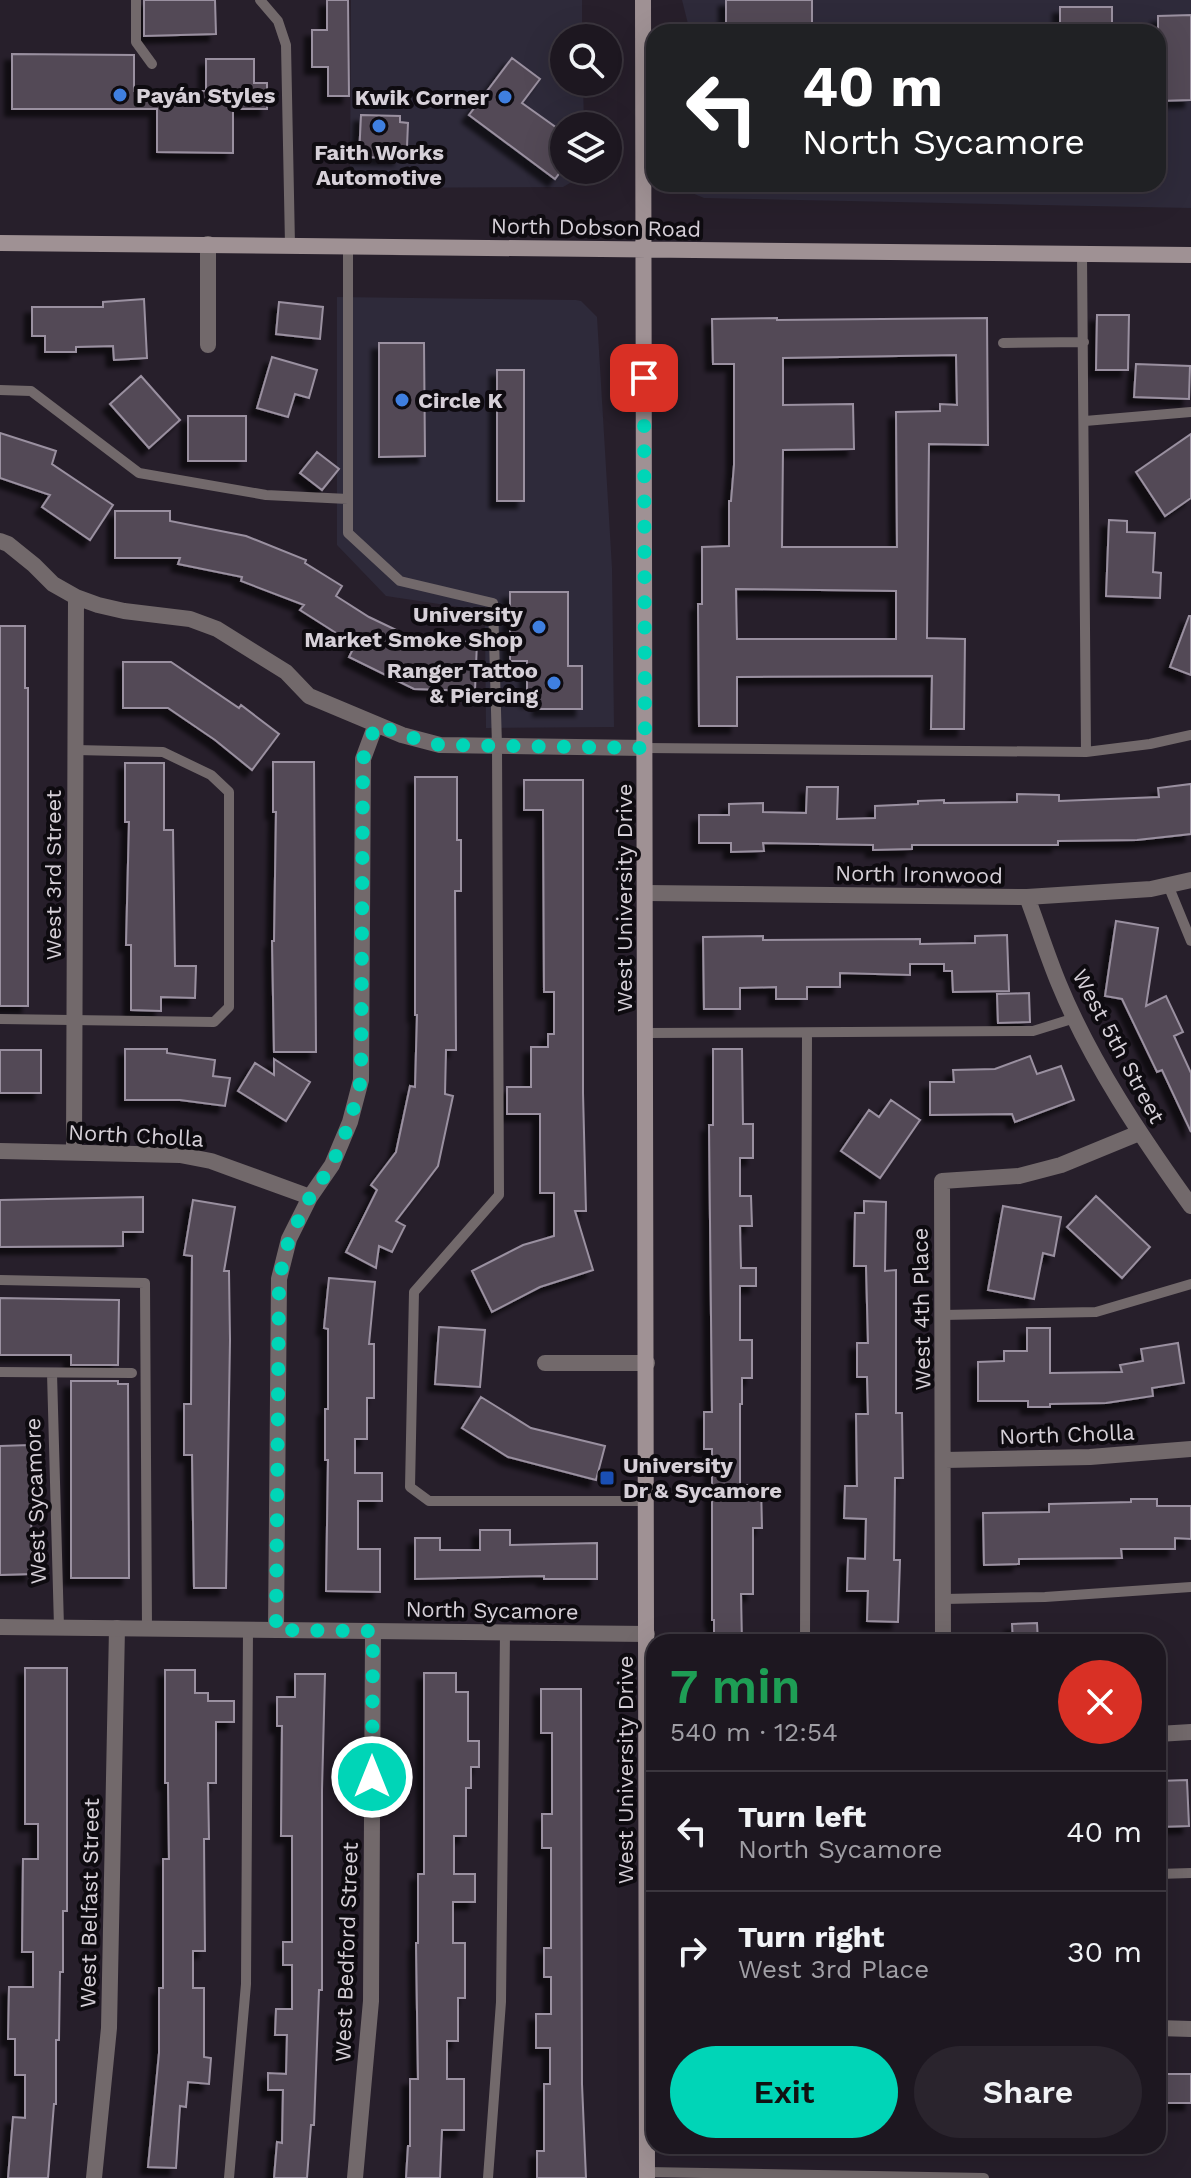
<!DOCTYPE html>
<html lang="en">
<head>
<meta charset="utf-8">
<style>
	body { margin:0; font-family:"Work Sans",sans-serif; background:#2a242d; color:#f1f3f6; height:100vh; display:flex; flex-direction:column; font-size:30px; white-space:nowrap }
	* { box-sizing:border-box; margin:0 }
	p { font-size:26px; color:#a09fa5 }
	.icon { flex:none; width:44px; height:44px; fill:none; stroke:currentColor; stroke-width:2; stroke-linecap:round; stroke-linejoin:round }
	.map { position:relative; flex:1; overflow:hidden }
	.drawer { position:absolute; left:646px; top:1634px; width:520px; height:520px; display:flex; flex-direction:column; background:#1d1720; border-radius:24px; box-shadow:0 8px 32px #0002,0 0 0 2px #3b363e }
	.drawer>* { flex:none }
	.banner { position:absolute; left:646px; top:24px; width:520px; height:168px; border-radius:24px; box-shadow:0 8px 32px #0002,0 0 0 2px #3b363e; background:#202124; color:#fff; overflow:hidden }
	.fabs { position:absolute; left:550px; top:24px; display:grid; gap:16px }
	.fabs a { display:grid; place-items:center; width:72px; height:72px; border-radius:50%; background:#1d1720; box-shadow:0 8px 32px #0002,0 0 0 2px #3b363e; font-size:40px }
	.pin { position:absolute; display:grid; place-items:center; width:68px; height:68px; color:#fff; margin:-34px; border-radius:16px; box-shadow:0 4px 12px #0006 }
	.me { position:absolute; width:88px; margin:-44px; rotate:0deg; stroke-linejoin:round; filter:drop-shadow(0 0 6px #0008) }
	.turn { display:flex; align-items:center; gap:28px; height:168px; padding:0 24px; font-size:36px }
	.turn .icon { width:104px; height:104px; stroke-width:2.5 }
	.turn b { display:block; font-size:56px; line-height:68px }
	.round { display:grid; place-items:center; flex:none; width:84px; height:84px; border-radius:42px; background:#2a242d }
	.headline { display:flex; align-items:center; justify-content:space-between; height:136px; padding:0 24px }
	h1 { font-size:48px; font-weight:600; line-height:60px; color:#1e9e55 }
	.cta { display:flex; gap:16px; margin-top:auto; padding:16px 24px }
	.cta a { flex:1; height:92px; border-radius:48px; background:#00d5b7; color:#111; font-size:32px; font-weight:600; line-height:92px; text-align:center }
	.cta a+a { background:#2a242d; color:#f1f3f6 }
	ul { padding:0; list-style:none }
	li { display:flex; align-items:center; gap:24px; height:120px; padding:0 24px; border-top:2px solid #3b363e }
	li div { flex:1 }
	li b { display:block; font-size:30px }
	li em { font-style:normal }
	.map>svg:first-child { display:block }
	.commercial { fill:#2e2a3a }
	.building { fill:#534a57; stroke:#9a90a0; stroke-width:2; fill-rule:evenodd; filter:url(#shadow) }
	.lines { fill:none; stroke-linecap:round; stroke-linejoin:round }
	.service { stroke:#72696b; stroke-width:10 }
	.minor { stroke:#72696b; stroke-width:16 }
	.tertiary { stroke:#72696b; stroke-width:16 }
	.secondary { stroke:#9f9194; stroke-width:16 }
	.route { stroke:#00d5b7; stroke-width:14; stroke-dasharray:0 25.2 }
	.shop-dot { fill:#3f7fe0; stroke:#0e0b10; stroke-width:3 }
	.transit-dot { fill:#1a4fb4; stroke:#0e0b10; stroke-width:3 }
	.labels { text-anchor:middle; stroke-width:8; stroke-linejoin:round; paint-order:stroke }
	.poi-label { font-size:22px; font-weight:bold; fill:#d6d0d8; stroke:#0e0b10; text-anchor:start }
	.street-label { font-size:22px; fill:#d6d0d8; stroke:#0e0b10 }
</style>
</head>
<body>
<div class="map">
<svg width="1191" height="2178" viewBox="0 0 1191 2178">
	<defs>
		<filter id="shadow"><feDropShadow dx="-7" dy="7" stdDeviation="2" flood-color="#0009"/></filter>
	</defs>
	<rect width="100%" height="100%" fill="#271f2b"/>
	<path class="commercial" d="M351,0h231v38h-18v44h19l1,44h-20v44h18l-5,9 -14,8 -213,1z
		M682,0h509v208l-487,-10 -12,-5 -8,-9h474v-152h-468z
		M337,297l239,3 5,1 16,16 15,251 2,159 -128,1 -1,-103 -13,-16 -86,-13 -49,-51z"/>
	<path class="building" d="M144,0h71l1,34 -72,2z
		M327,0h21l1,96h-21v-29h-16v-37h15z
		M726,0h86v32h-86z
		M1060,7h52v25h-52z
		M1191,15v85l-33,1v-85z
		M12,54l122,1v36h72v-32h48v24h13v26h-34v44l-76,-1v-43h-145z
		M512,58l28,21 -18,24 42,30v34l-9,12 -86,-64z
		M361,115l39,1v6l8,1 -1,24h-7v11l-41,-1z
		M144,299l3,59 -33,2 -1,-14 -37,1v5h-31v-16h-13v-29h71v-5z
		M279,302l44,5 -3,32 -44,-5z
		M1097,315h32l-1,55h-32z
		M777,318v2l210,-2 1,127 -59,-1 -2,194 38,1 -1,90h-33l1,-53 -195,1v49h-38l-1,-122h4v-57l27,-1v-45h2l3,-36v-101h-21l-1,-45zM956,355l1,50 -17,-1v7l-44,1 1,135h-115l1,-97 71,-1 -1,-45 -70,1v-47zM736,589l160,2v48h-159z
		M379,343h45l1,113 -46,1z
		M272,357l45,13 -8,28 -14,-4 -7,23 -31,-9z
		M1136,364l54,2 -1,33 -55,-2z
		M497,370h27v131h-27z
		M141,376l39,44 -31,28 -39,-44z
		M188,416h58v45h-58z
		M0,433l56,18 -4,13 61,41 -23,35 -48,-33 8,-12 -50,-17z
		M1191,434v64l-26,18 -29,-44z
		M317,452l22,17 -17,21 -22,-17z
		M115,511h55v10l76,15 60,24 -1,3 37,23 -6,10 33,21 48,23 60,2 -2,49 -61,-2 -65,-32 6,-12 -55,-35 4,-5 -63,-24 1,-4 -64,-13 2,-6h-65z
		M1109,520l18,1v11l28,1 -2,39 8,1 -1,25 -54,-2z
		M510,592h58v74h14v43h-42v-9h-13v-39h-17z
		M1189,616h2v59l-21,-8z
		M0,626h25v62h3v318h-28z
		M123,662h48l68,46 2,-3 38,29 -27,36 -37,-30 -47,-32h-45z
		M273,762h41l2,290h-42l-2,-111h2l2,-129h-3z
		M125,763h39v67h9l2,136h21l-1,32 -34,-1v14l-30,-1v-65h-5l3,-123h-4z
		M415,777h42v63h4v51h-6l1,159h-10l-1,44 8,2 -15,70 -42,55 9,5 -13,26 -13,-6 -3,22 -30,-16 31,-62 -6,-5 25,-33 14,-66 5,1 2,-72h-2z
		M524,780h59v313l3,118h-11l18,59 -53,17 -48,25 -20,-41 51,-26 31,-9v-43h-14v-79h-33v-27h24v-40h17v-13h6v-42h-10l-1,-182h-19z
		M1191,784v50l-54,6 -79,1v4h-146v4l-39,1v-5l-110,-2 1,8 -33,1v-9h-32v-28h30v-11l34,-1v9l43,1 1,-26h31l-1,32 38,-1v-12l43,-2v-3l26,-1v3l73,-1v-8l42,1v6l100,-4 -1,-9z
		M1116,921l42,7 -12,78 20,-10 17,36 -9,4 17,37v59l-29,-62 -5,2 -35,-73 -17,-3z
		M1007,935l2,56 -56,1 -1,-21h-8v-7h-34v11l-70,-2v14h-33v12h-31v-12l-36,1v21h-36l-1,-72 60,-1v4l157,-1v5l55,-1v-7z
		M1029,993l1,29 -32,1 -1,-29z
		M125,1049h42v4l48,7 -2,16 17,2 -5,28 -45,-6h-55z
		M713,1049h29l1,75h10v34h-13v38h11l1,30h-12l1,42h15v18h-16v54h12v38h-10v26h-2v81h21l1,43h-9v66h-12l1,48h-28v-22h-2v-171h-8v-37h8l-3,-287h4z
		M0,1050h41v43h-41z
		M1030,1056l7,18 24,-8 13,34 -59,22 -3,-8 -82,1v-33h24l-1,-12 42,-1z
		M274,1059l36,23 -24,39 -48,-30 17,-28 19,12z
		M891,1100l29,20 -40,58 -39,-27 28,-41 10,7z
		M1096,1196l54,51 -28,31 -55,-51z
		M143,1197v35h-20v14l-123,1v-47z
		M193,1200l42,7 -11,64h5l1,69 -4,248h-32l-2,-133h-8v-51h7l1,-148 -8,-1z
		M864,1201l22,1 -1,69 11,-1v143h6l1,65h-8l-1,82h6l-2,62 -31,-1 1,-30h-21l1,-33 17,1 1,-40 -22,-1 1,-32h12l-1,-72h12l-1,-37h-10v-34h11l-2,-77h-12l1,-53h9z
		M1003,1206l58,11 -7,39 -11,-3 -9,46 -46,-9z
		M329,1278l46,4 -6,62h5v54h-7v41h-12v34h27v28h-24v48h22v43l-54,-1 2,-131h-3v-51h3v-80l-4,-1z
		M0,1298l119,2 -1,65h-47v-10h-71z
		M439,1327l46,3 -5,57 -45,-3z
		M1027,1328h23v45l72,-1 -2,-7 23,-4 -2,-12 37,-6 6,40 -32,5 1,8 -47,7 -56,1v3h-22v-6h-50v-39l26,-1v-10h23z
		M71,1381h47v3h10l1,194h-58z
		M481,1397l50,31 74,18 -9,34 -88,-23 -46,-29z
		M30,1445l2,129 -32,1v-129z
		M1131,1499h26v7h34v33l-16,-1v11h-54l1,9 -103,1v5l-35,1 -1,-52 66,-1v-8l82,-2z
		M480,1530h30v15l87,-2v36h-53v-3l-129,3v-41h25v12h40z
		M1037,1623l1,19h-25l-1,-18z
		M25,1668h42v243h-4v61h-3l-1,68h-3v64h-2l-6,74h-40l5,-61 12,1v-43h-10v-36h-7l1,-52h24v-35h-11l1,-93h15v-35h-13z
		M165,1670h30v23h13v8h26v21h-18v61h-8l1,56h-5l1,112h-12v37h11v69l7,1 -2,26 -21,-2 -2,25 -6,-1 -4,62 -28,-1 11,-114v-65h4v-129h6l-1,-76h-3z
		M424,1673h32v19h12v49h11v26h-8v21h-5v48h-12v38h21v28h-22v41h12v55h-7v43h-11v38h17v51h-22l-2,48h-34l2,-32h2v-67h8l-2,-136h2v-69h6z
		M295,1674h30l-3,116v200h-3l-5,135h-3l-4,53h-33l3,-36 5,1 1,-53h-15v-17l18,1 1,-39h-12l1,-26h16v-44h-9v-23h9v-106h-11l1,-110h-5v-29h18z
		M541,1689h40l1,395 4,94h-49v-27h7v-67h6v-36h-14v-34h15v-37h-7v-29h7v-100h-9v-34h10v-81h-11z
		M1187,1780l2,46 -31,1v-46z
		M1158,2074h33v29h-33z"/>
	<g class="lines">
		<path class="service" d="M136,0v42l16,22
			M260,0l18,21 8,24 4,200
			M348,245v288l52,48 93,22 4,143 2,449 -85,97 -4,195 19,14h218
			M1082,255l4,497
			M1003,343l81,-1
			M0,390l31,1 108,82 127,22 82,4
			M1085,421l106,-9
			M645,748l441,4 64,-8 41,-9
			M1168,885l23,56
			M0,1019l214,3 15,-15v-215l-18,-17 -48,-23 -87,-2
			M646,1033l387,-2 42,-13
			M0,1280l145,3 2,345
			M943,1315l153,-3 95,-28
			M0,1372l132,1
			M52,1373l7,254
			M944,1599l101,-2 146,-10
			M805,1642l2,-609
			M1158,1874l33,-1
			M647,2172l337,6
			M229,2178l17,-194 2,-355
			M488,2178l13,-176 4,-370"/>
		<path class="minor" d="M208,345v-101
			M0,541l8,3 26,21 19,19 23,13 22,8 26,6 66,8 27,10 69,43 23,24 93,39 38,10 205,3
			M646,893l381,4 124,-8 40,-9
			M1027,897c11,29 20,58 32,87 32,78 83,154 132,222
			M0,1151l180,4 31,6 99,36
			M74,1152l2,-555
			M545,1363h102
			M945,1460l145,-3 101,-8
			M276,1630l3,-351 10,-40 21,-42 22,-32 18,-43 11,-42 2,-321 13,-35
			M943,1642l-1,-461 77,-5 42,-11 78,-32
			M1158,1734l33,-2
			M1158,2028l33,1
			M94,2178l15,-150 8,-400
			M355,2178l16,-177 2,-370"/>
		<path class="tertiary" d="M0,1627l647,7"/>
		<path class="secondary" d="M643,0l4,2178
			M0,243l1191,12"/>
	</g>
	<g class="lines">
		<path class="route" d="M372,1777l1,-146 -97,-1 3,-351 10,-40 21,-42 22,-32 18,-43 11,-42 2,-321 13,-35 26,11 38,10 205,3 -1,-370"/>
	</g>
	<g class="shop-dot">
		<circle cx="120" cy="95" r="8"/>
		<circle cx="505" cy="97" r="8"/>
		<circle cx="379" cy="126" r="8"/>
		<circle cx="402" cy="400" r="8"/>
		<circle cx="539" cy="627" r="8"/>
		<circle cx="554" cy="683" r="8"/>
	</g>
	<rect class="transit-dot" x="599" y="1470" width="16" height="16" rx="4"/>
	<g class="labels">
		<g class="poi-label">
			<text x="136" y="103">Payán Styles</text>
			<text x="489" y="105" text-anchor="end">Kwik Corner</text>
			<text x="379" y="160" text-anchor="middle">Faith Works<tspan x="379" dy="25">Automotive</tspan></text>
			<text x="418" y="408">Circle K</text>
			<text x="523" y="622" text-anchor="end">University<tspan x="523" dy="25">Market Smoke Shop</tspan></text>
			<text x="538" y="678" text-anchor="end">Ranger Tattoo<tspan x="538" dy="25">&amp; Piercing</tspan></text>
			<text x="623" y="1473">University<tspan x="623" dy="25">Dr &amp; Sycamore</tspan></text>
		</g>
		<g class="street-label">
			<text transform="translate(596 227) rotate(1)" y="8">North Dobson Road</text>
			<text transform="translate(919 874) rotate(1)" y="8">North Ironwood</text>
			<text transform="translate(53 875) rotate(-90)" y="8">West 3rd Street</text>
			<text transform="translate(624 898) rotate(-90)" y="8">West University Drive</text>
			<text transform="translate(1119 1046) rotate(62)" y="8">West 5th Street</text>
			<text transform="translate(136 1135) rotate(3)" y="8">North Cholla</text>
			<text transform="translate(921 1309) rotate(-91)" y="8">West 4th Place</text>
			<text transform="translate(1067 1434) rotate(-2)" y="8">North Cholla</text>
			<text transform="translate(35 1501) rotate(-92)" y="8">West Sycamore</text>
			<text transform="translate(492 1610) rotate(1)" y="8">North Sycamore</text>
			<text transform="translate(625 1770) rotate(-90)" y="8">West University Drive</text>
			<text transform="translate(89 1903) rotate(-89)" y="8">West Belfast Street</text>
			<text transform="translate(346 1952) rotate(-88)" y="8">West Bedford Street</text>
		</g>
	</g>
</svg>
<div class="fabs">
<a><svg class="icon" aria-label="search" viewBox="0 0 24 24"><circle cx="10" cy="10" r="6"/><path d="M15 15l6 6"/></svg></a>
<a><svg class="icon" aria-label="layers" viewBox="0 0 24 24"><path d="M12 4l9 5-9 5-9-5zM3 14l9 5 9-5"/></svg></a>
</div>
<div class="pin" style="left:644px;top:378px;background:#d93025"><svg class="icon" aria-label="arrive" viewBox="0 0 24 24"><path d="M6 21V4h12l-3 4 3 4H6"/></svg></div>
<svg class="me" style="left:372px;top:1777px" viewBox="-20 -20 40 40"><circle r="17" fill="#00d5b7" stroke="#fff" stroke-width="3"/><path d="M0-11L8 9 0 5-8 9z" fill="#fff"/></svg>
<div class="banner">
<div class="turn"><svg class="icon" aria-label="left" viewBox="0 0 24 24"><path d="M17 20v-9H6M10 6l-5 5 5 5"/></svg><div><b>40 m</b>North Sycamore</div></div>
</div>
<section class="drawer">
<div class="headline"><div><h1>7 min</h1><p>540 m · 12:54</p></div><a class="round" style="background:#d93025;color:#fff"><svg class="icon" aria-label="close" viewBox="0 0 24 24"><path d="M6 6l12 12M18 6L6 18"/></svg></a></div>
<ul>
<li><svg class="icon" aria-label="left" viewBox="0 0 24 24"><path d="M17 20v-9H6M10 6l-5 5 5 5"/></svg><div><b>Turn left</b><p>North Sycamore</p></div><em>40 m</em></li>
<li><svg class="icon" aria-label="right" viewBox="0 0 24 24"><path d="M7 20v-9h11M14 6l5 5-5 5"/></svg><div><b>Turn right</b><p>West 3rd Place</p></div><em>30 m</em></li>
</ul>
<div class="cta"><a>Exit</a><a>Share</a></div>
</section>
</div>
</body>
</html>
